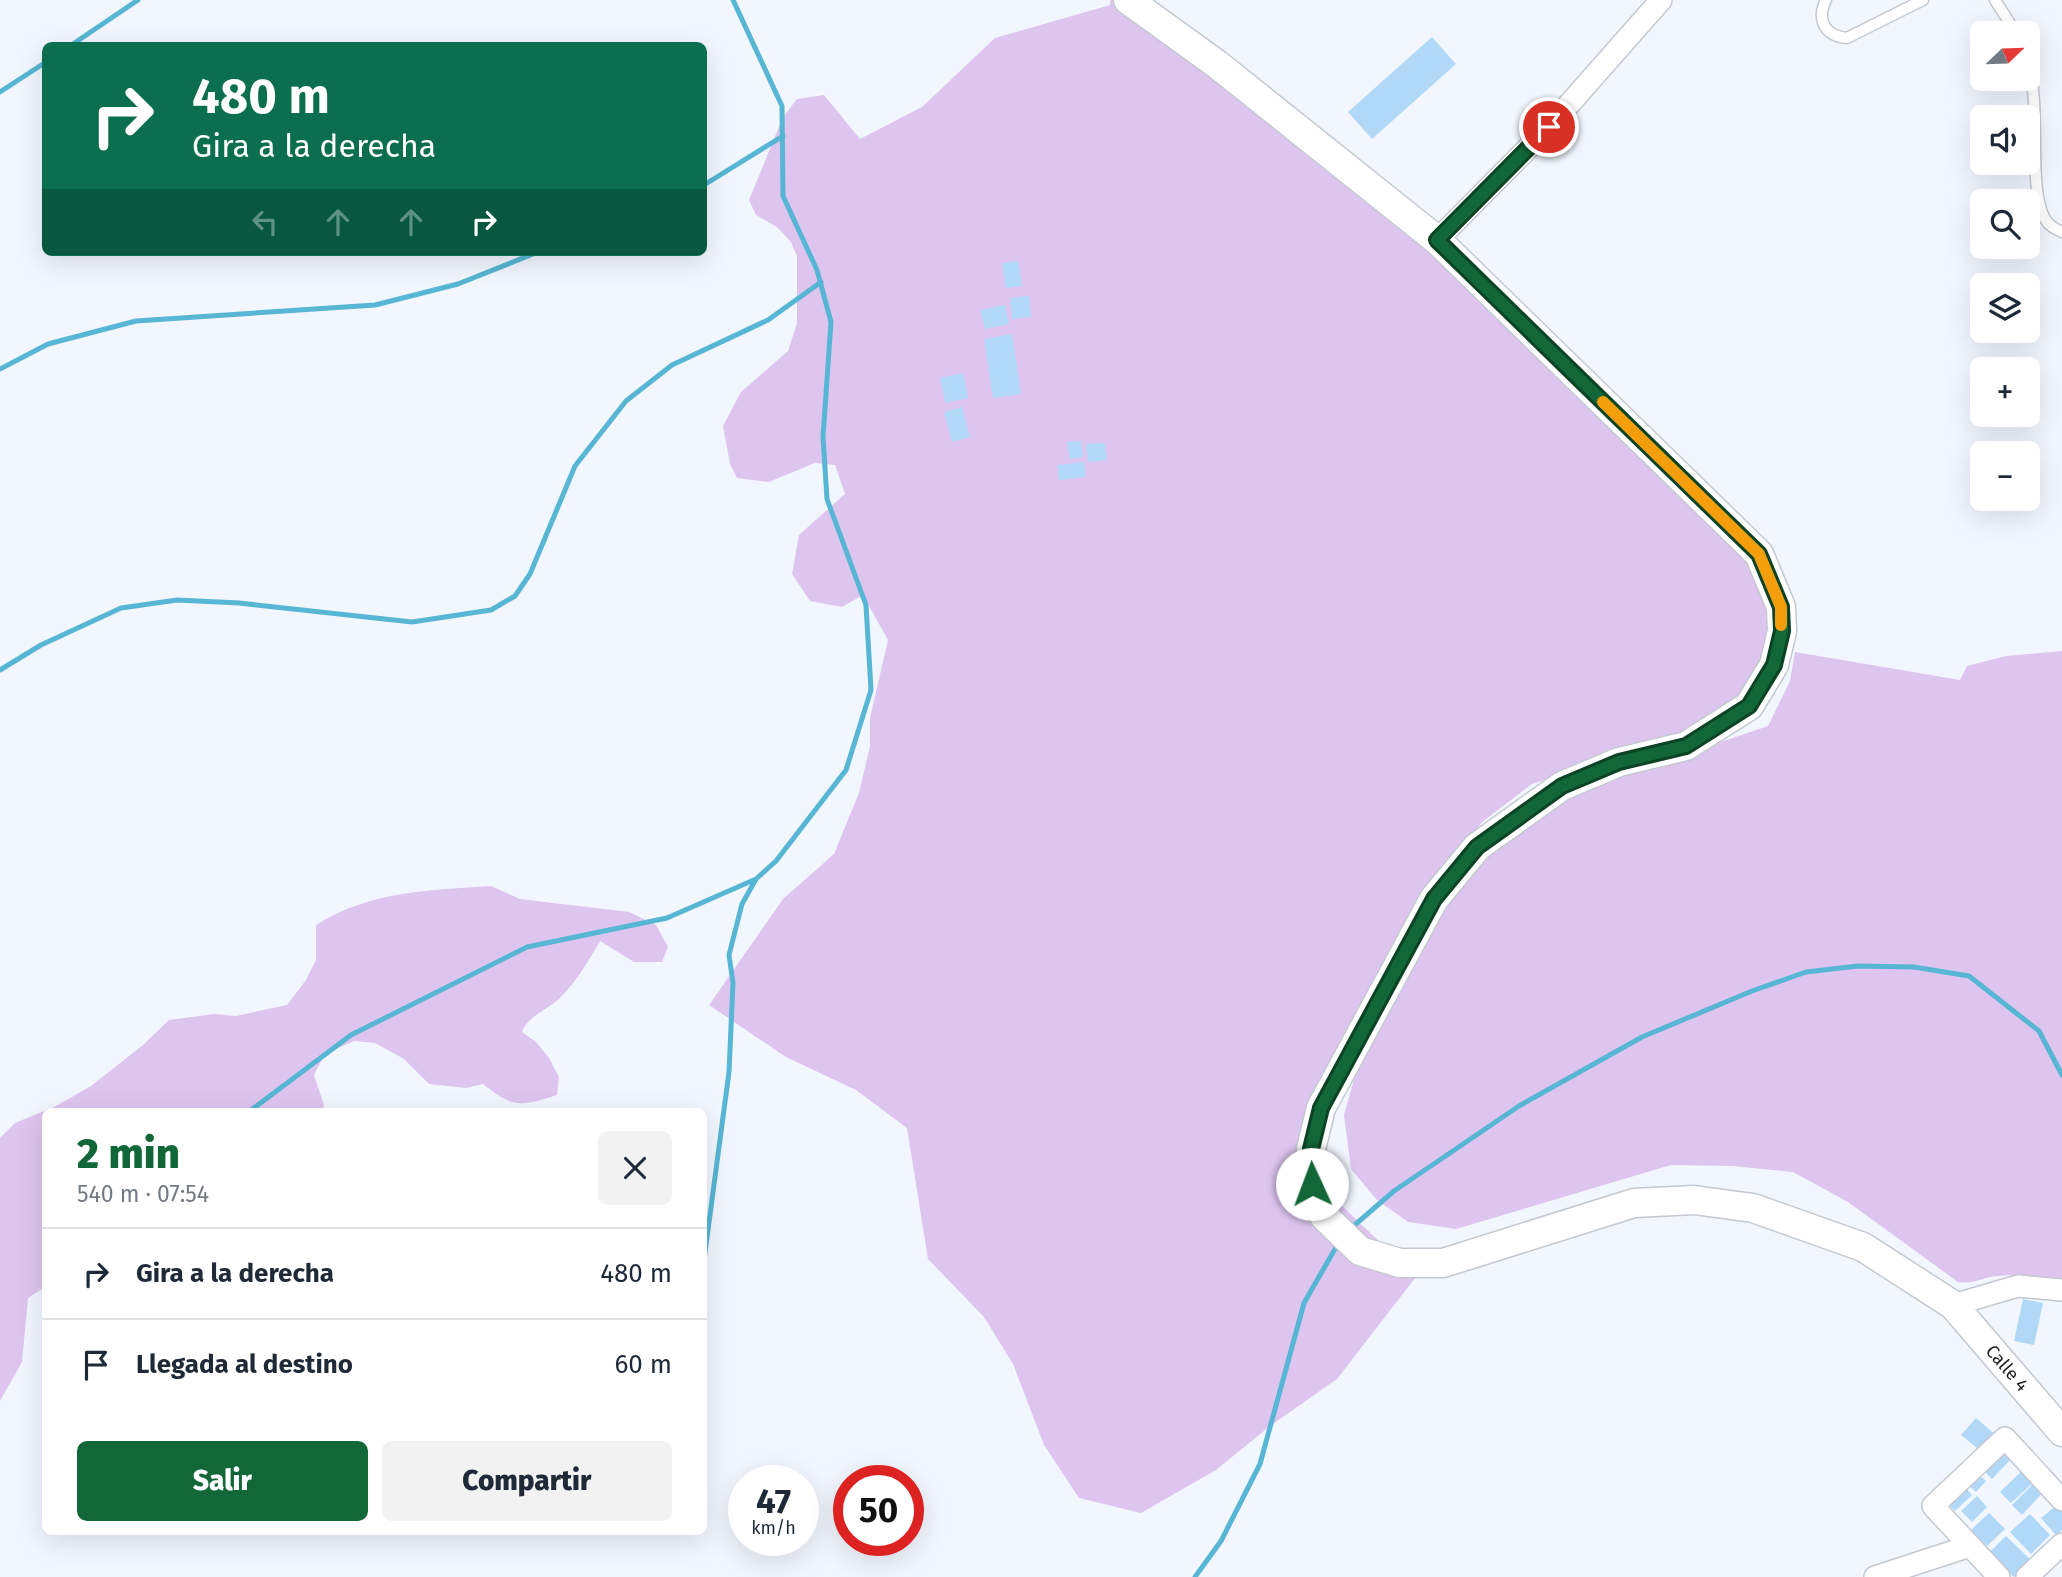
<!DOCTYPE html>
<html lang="es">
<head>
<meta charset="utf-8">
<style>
	body { margin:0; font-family:"Fira Sans",sans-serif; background:#f2f2f3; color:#1f2937; height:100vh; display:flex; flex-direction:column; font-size:26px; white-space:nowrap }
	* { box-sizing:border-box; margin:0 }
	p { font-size:23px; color:#747a83 }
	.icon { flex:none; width:38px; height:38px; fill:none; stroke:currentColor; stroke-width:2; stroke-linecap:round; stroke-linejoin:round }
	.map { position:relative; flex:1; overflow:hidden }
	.sheet { position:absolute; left:42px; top:1108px; width:665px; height:427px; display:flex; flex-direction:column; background:#fff; border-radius:10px; box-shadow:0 7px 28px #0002 }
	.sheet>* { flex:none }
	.top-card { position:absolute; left:42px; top:42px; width:665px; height:214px; border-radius:10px; box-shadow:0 7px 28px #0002; background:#0b6e4f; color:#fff; overflow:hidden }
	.needle { width:46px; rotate:67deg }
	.buttons { position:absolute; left:1970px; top:21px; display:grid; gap:14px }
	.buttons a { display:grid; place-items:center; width:70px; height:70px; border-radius:10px; background:#fff; box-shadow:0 7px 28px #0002; font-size:35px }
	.speed { position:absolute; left:728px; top:1465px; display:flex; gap:14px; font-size:35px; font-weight:700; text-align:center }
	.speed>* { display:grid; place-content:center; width:91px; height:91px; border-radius:50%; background:#fff; box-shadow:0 7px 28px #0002; line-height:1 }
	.speed small { font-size:18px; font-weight:400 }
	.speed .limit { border:10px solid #d22; background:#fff; color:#111 }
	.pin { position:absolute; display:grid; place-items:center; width:60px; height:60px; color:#fff; margin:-30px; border:4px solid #fff; border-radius:50%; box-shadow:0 2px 7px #0007 }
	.me { position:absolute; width:77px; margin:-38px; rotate:358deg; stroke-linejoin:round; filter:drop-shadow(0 0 5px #0008) }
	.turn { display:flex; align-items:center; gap:24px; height:147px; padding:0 35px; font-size:32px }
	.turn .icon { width:91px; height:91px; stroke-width:2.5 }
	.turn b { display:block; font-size:49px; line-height:60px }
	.lanes { display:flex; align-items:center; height:66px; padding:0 35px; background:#0003; justify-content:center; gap:35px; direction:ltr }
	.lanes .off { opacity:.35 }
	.round { display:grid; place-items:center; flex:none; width:74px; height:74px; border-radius:10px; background:#f2f2f3 }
	.head { display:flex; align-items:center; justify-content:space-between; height:119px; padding:0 35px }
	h1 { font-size:42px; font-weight:800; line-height:52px; color:#126738 }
	.primary-button { display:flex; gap:14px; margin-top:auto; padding:14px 35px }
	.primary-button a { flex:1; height:80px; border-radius:10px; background:#126738; color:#fff; font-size:28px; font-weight:800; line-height:80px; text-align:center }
	.primary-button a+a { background:#f2f2f3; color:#1f2937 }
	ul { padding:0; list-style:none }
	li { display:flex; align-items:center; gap:21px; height:91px; padding:0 35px; border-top:2px solid #e0e1e3 }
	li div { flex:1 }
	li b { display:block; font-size:26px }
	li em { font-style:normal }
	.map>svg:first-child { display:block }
	.green { fill:#dec5f0 }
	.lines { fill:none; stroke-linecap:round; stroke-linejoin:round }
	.stream { stroke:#57b6d3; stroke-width:5 }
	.building { fill:#b2d8f7 }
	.lane-casing { stroke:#c4c8d0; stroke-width:13 }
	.street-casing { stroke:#c4c8d0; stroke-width:24 }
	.secondary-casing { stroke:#c4c8d0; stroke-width:31 }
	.lane { stroke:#fff; stroke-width:10 }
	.street { stroke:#fff; stroke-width:21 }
	.secondary { stroke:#fff; stroke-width:28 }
	.route-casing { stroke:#0c4324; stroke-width:18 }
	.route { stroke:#126738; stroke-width:12 }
	.slow { stroke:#f59e0b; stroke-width:12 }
	.labels { text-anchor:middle; stroke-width:5; stroke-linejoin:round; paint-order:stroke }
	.street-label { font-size:18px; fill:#191a1d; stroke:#fff }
</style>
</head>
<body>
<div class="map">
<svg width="2062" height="1577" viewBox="0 0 2062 1577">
	<rect width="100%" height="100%" fill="#f2f6ff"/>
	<path class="green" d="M1110,0h23l433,366 209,225 4,34 -41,91 -206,68 -51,39 -75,106 -90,217 23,57 44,42 46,15 -92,119 -67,47 -54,44 -75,43 -62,-15 -35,-53 -31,-81 -29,-47 -56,-58 -21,-131 -51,-38 -70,-33 -77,-52 74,-106 51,-45 25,-61 11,-47v-28l18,-78 -25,-45 -21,12 -32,-6 -18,-27 7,-39 46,-41 -10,-29 -20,-2 -46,19 -32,-4 -7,-14 -7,-38 18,-34 47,-41 9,-28v-67l-6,-14 -14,-15 -21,-12 -7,-15 34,-83 14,-18 27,-4 36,44 62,-32 73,-69 115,-33z
		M2062,651v633c-23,-8 -47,-11 -72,-7 -13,3 -18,7 -32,5l-110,-80 -55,-30 -60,-6 -62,-1 -215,64 -48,-7 -31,-22 -26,-31 -7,-54 13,-46 92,-166 44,-54 48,-46 227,-77 22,-45 5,-29 165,28 7,-14 39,-10z
		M491,886l29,13 109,13 27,13 12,22 -6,15h-28l-34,-21c-11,19 -22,38 -38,55 -12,13 -34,19 -40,36l14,10 13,16 10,19 -2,18c-36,12 -44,13 -74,-11l-17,4 -37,-4 -25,-25 -29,-16 -21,-2 -29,13 -11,21 10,30 -2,6h-276l-1,176 -17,11 -6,64 -22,39v-263l15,-15 41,-17 35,-20 52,-41 26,-25 45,-6 22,2 51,-11 19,-25 10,-20v-35c54,-34 114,-35 175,-39z"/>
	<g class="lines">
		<path class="stream" d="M70,46l68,-46
			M0,92l46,-30
			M704,185l79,-49
			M0,369l48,-25 88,-23 239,-16 83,-21 80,-32
			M0,670l41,-25 80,-37 56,-8 62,3 173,19 79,-12 24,-14 15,-22 45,-108 51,-65 46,-36 96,-45 53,-38
			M250,1111l101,-76 176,-88 140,-29 89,-39
			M1350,1229l44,-38 125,-85 123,-69 110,-46 54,-19 52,-6 56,1 55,9 70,55 23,44
			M704,1260l25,-188 4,-89 -4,-28 13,-51 14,-25 20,-18 70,-91 25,-80 -5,-85 -39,-106 -4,-62 8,-115 -14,-52 -34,-74 -1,-90 -49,-106
			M1195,1577l26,-36 39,-77 44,-161 35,-61"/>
	</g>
	<path class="building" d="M1432,37l24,27 -84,75 -24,-27z
		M1018,261l4,25 -16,2 -4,-25z
		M1029,296l2,21 -19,2 -2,-21z
		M1005,305l4,19 -24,5 -5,-19z
		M1012,334l9,60 -28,4 -9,-59z
		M963,373l5,25 -23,5 -5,-25z
		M962,407l8,30 -18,5 -8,-30z
		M1081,441l2,16 -13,2 -3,-17z
		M1105,443l2,17 -19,2 -2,-18z
		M1084,462l2,15 -27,3 -1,-15z
		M2023,1299l20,4 -9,42 -20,-4z
		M1976,1418l21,18 -15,16 -21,-17z
		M2000,1446l12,12 -20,21 -12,-12z
		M2027,1466l11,12 -27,25 -11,-11z
		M1976,1472l10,9 -10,11 -10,-9z
		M2037,1480l9,9 -24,26 -10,-10z
		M1962,1484l10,11 -17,16 -10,-11z
		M1977,1496l10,11 -15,15 -11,-11z
		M2057,1505l5,6v19l-6,5 -15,-17z
		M1989,1513l16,16 -18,17 -16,-16z
		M2030,1514l20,21 -19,19 -21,-22z
		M2006,1536l25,24 -17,17 -25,-24z"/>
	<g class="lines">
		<defs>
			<path id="lane" d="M1826,0c-10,20 -1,36 21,38l76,-38
				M1995,0l21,33
				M2028,64c14,43 -1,123 17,155 4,7 10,10 17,13"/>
			<path id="street" d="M1437,240l112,-113 112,-127
				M1953,1305l65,-19 44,4
				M1875,1577l95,-31
				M1999,1577l-66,-71 72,-68 57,62
				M2027,1577l35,-33"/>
			<path id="secondary" d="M1128,0l90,65 219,175 322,314 22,53 1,24 -8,34 -25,41 -63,40 -67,16 -57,24 -85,61 -43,52 -113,209 -10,41 1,35 12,32 36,35 40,12h43l191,-60 60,-3 59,8 110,39 90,58 109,127"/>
		</defs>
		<use href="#lane" class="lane-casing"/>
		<use href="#street" class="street-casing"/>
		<use href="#secondary" class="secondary-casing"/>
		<use href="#lane" class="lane"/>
		<use href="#street" class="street"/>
		<use href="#secondary" class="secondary"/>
	</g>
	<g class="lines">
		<defs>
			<path id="route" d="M1312,1184l-1,-35 10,-41 113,-209 43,-52 85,-61 57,-24 67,-16 63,-40 25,-41 8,-34 -1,-24 -22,-53 -322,-314 112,-113"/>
		</defs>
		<use href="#route" class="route-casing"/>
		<use href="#route" class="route"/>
		<path class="slow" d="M1603,402l156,152 22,53v18"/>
	</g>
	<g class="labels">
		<g class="street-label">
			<text transform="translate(2007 1368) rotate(49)" y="6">Calle 4</text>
		</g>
	</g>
</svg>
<div class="buttons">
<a><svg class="needle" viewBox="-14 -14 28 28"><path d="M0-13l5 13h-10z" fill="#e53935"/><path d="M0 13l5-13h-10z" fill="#747a83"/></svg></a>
<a><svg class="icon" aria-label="sound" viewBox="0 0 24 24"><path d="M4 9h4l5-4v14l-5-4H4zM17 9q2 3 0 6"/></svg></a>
<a><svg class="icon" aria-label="search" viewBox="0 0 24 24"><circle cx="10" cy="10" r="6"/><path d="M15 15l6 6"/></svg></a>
<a><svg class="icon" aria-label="layers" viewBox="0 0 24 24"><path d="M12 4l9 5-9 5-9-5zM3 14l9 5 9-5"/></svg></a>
<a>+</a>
<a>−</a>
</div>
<div class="speed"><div>47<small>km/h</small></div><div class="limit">50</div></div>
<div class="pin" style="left:1549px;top:127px;background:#d93025"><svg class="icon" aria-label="arrive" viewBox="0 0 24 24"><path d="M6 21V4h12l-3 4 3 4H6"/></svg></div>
<svg class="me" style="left:1312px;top:1184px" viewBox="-20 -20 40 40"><circle r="19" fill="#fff"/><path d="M0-13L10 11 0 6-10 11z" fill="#126738"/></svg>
<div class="top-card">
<div class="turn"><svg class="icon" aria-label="right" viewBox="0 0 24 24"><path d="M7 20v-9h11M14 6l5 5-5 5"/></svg><div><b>480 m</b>Gira a la derecha</div></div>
<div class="lanes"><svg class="icon off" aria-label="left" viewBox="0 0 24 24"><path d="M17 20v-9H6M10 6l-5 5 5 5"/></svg><svg class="icon off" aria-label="ahead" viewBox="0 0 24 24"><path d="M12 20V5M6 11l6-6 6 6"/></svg><svg class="icon off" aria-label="ahead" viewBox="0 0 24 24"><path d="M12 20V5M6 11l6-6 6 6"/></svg><svg class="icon" aria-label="right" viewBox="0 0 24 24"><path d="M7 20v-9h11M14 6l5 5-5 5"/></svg></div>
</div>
<section class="sheet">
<div class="head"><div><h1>2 min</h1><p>540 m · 07:54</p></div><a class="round"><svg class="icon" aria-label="close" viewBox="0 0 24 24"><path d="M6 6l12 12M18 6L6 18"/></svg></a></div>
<ul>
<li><svg class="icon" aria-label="right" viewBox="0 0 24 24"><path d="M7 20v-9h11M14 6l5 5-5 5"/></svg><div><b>Gira a la derecha</b></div><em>480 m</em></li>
<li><svg class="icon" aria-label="arrive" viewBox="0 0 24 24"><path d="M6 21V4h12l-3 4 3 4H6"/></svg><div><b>Llegada al destino</b></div><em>60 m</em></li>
</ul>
<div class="primary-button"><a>Salir</a><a>Compartir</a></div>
</section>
</div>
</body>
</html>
